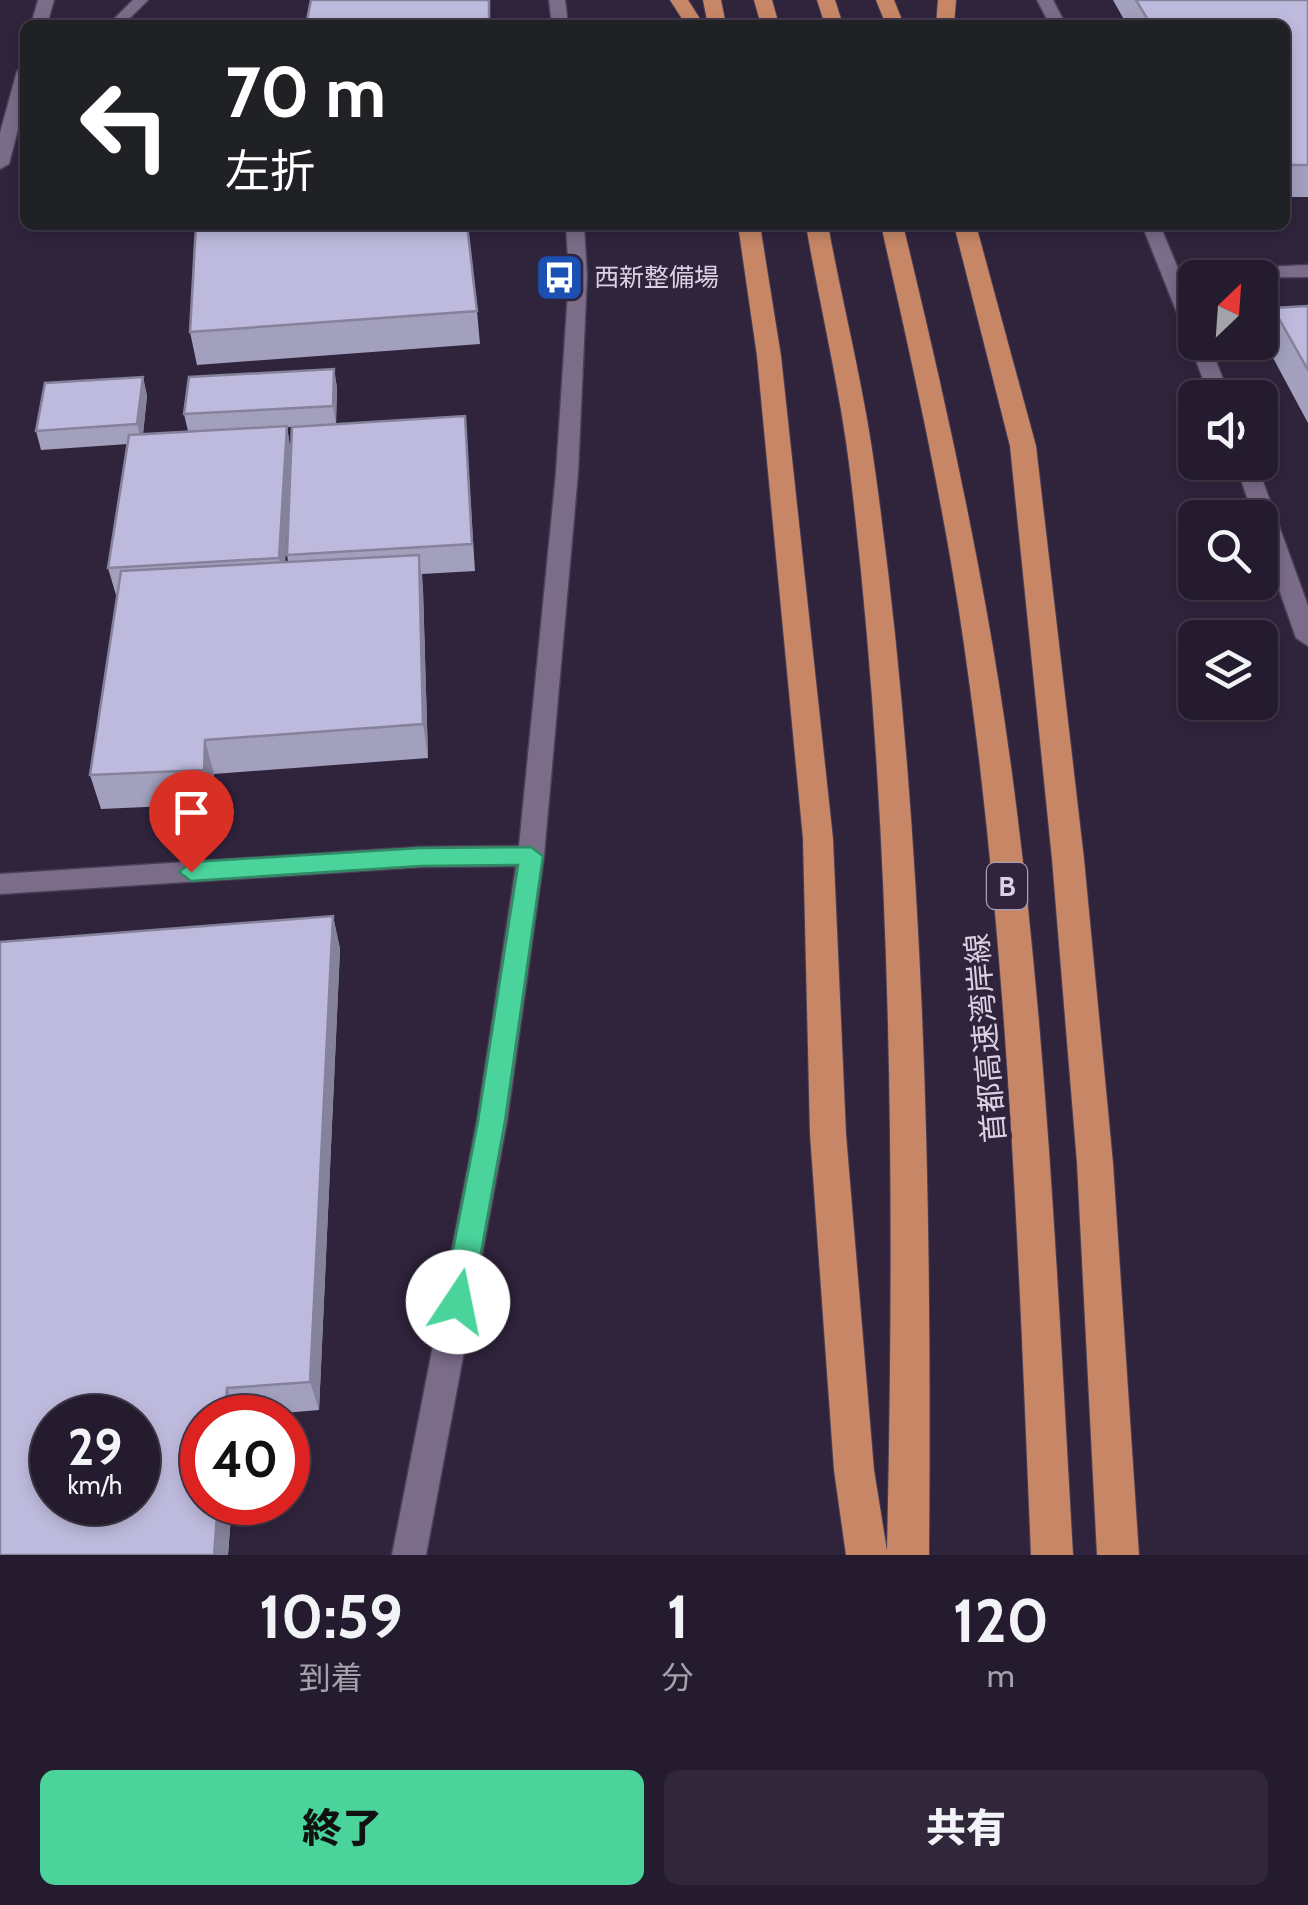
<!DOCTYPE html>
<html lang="ja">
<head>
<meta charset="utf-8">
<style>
	body { margin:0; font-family:Cabin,"Noto Sans JP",sans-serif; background:#30283a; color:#f1f3f6; height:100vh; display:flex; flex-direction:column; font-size:38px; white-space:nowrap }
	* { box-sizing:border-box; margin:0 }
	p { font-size:32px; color:#a3a1aa }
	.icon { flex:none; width:55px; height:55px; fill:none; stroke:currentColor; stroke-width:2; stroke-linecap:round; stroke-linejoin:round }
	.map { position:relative; height:1555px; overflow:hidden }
	.details { display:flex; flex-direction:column; background:#241b2e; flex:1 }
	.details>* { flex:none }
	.hud { position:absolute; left:20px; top:20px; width:1270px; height:210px; border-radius:15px; box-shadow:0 5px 15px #0003,0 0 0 2px #41394a; background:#202124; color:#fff; overflow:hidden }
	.needle { width:65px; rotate:25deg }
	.tools { position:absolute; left:1178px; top:260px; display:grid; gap:20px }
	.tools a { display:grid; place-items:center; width:100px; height:100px; border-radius:15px; background:#241b2e; box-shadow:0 5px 15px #0003,0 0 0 2px #41394a; font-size:50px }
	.speed { position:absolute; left:30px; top:1395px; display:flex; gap:20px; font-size:50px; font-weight:700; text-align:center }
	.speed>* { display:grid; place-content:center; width:130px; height:130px; border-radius:50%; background:#241b2e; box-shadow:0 5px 15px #0003,0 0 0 2px #41394a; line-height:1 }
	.speed small { font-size:25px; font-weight:400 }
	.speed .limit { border:15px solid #d22; background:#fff; color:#111 }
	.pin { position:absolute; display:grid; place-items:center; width:85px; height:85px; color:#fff; margin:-102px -42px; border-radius:50% 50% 50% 0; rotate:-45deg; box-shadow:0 0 10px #0007 }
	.pin .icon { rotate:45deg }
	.me { position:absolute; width:110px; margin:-55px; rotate:11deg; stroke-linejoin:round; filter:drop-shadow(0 0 8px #0008) }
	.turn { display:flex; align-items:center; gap:35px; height:210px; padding:0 40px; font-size:45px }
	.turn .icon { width:130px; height:130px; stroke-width:2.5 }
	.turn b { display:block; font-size:70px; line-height:85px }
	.eta { display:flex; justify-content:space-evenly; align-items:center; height:170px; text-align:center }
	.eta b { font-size:60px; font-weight:800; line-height:70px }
	.primary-button { display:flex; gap:20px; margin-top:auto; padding:20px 40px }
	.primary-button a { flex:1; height:115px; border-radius:15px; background:#4ad49c; color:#111; font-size:40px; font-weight:800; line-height:115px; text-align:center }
	.primary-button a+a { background:#30283a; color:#f1f3f6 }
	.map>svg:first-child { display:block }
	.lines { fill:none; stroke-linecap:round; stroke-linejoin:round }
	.service-casing { stroke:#4a3f55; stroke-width:3 }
	.tertiary-casing { stroke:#4a3f55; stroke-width:3 }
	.motorway-casing { stroke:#4a3f55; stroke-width:2 }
	.service { fill:#7b6c8a; fill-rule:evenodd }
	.tertiary { fill:#7b6c8a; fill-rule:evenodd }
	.motorway { fill:#c78766; fill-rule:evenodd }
	.wall { fill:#a3a0be; fill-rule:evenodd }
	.shaded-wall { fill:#85829b }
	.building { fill:#bebadd; stroke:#85829b; stroke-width:2.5; fill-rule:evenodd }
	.route { fill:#4ad49c; stroke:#308a65; stroke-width:2.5 }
	.labels { text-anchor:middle; stroke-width:10; stroke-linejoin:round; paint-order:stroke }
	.far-poi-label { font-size:25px; fill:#dad2e3; stroke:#30243d; text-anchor:start }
	.shield { fill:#30243d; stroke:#a79eb1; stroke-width:2.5 }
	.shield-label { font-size:28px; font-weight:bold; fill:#dad2e3 }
	.street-label { font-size:30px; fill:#dad2e3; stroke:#30243d }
</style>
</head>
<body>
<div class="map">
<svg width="1308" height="1555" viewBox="0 0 1308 1555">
	<rect width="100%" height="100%" fill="#30243d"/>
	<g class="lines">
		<defs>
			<path id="service" d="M133,0h15l-25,25h-15z"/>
			<path id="tertiary" d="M38,0h16l-7,25h-16z
				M549,0h16l3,25h-16z
				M1037,0h16l13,25h-16z
				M25,66v36l-16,62 -9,5v-36l17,-62z
				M566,225h18l3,51 -9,197 -34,383 -37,265 -81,434h-34l85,-434 39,-255 -96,1 -420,27v-20l420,-27 99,-1 37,-373 13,-197z
				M1142,225h18l19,46 129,-6v12l-113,1v4h-11l11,28v32h14l21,56h-20l-21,-56 3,-4 -7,-5z
				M1235,462h21l52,144v40l-12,-8 -36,-103v-17h-6z"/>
			<path id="motorway" d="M670,0h18l16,25h-18z
				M703,0h18l5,25h-18z
				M754,0h18l7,25h-18z
				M817,0h18l8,25h-18z
				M876,0h18l10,25h-18z
				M938,0h18l-2,25h-18z
				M738,225h22l21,131 52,483 13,295 28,336 13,81c8,-359 6,-723 -37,-1080 -10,-83 -30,-164 -44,-246h22c15,82 36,162 47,245 50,358 57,724 54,1085h-83l-12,-85 -24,-336 -7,-295 -46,-483z
				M881,225h22c31,127 60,255 83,383 56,309 69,634 87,947h-42c-13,-315 -24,-632 -72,-944 -20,-129 -49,-258 -78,-386z
				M954,225h22l60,221 48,413 29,304 26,392h-42l-20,-392 -25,-304 -42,-413z"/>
		</defs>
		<use href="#service" class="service-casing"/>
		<use href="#tertiary" class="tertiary-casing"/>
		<use href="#motorway" class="motorway-casing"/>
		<use href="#service" class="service"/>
		<use href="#tertiary" class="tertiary"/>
		<use href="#motorway" class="motorway"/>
	</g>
	<path class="wall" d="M1113,0h195v197h-23v-172h-158z
		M546,267l9,10 -1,10 -8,1z
		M1308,306v117l-44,-82 9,-33z
		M477,311l3,33 -283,21 -7,-33z
		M334,369l3,19 -1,36 129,-8 10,155 -53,3 1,16 5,168 -214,16 -1,30 -112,5 -11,-34 28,-180h-2l-8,-27 20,-124 -87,6 -5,-19 107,-54 4,19 -4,38 45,-3 -4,-17zM287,427h5l-1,26zM291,453l-4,102 1,7 -3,1z
		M333,916l7,33 -21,461 -81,7 -36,85h30l-4,53h-228z"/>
	<path class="shaded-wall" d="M334,369l3,19 -1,36 -3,-18z
		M143,377l4,19 -5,47 -5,-19z
		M287,426l4,27 -7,132 -5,-27z
		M419,555l4,35 5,168 -5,-34z
		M205,740l9,34 -1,30 -9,-34z
		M333,916l7,33 -21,461 -9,-28z
		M227,1388l11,29v1h-13z
		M218,1502h14l-4,53h-14z"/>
	<path class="building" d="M311,0h178v25h-183z
		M1136,0h172v165h-23v-140h-134z
		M196,225h271l10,86 -287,21z
		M546,267h9l-1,11h-8z
		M1308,306v64l-35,-62z
		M334,369l-1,37 -149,8 5,-37z
		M143,377l-6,47 -101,7 9,-48z
		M465,416l7,128 -185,11 5,-128z
		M287,426l-8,132 -171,10 21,-133z
		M419,555l4,169 -218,16 -1,30 -114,5 31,-204z
		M333,916l-23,466 -83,6 -2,30h-23v84h16l-4,53h-214v-613zM52,1418h86v84h-86z"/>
	<path class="route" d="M531,847l12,9 -38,265 -33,181 -4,9 -10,4 -11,-4 -4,-9 35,-181 40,-256 -98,1 -229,15 -12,-9 12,-10 229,-14z"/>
	<defs>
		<symbol id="bus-square" viewBox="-11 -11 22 22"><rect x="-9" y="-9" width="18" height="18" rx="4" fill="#1a4fb4" stroke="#30243d"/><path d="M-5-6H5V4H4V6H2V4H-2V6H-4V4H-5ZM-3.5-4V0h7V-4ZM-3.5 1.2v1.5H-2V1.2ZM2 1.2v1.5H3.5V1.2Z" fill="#fff"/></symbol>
	</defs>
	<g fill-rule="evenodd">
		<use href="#bus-square" x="532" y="250" width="55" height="55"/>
	</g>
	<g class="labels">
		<g class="far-poi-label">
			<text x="594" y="286">西新整備場</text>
		</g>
		<rect class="shield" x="987" y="863" width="40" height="46" rx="8"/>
		<g class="shield-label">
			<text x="1007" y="896">B</text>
		</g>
		<g class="street-label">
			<text transform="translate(986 1038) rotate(-95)" y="10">首都高速湾岸線</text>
		</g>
	</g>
</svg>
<div class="tools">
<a><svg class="needle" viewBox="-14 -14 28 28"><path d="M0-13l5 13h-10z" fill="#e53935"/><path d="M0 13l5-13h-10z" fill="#a3a1aa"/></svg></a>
<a><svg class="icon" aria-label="sound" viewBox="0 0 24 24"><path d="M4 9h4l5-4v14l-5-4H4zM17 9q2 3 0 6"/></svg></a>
<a><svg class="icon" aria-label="search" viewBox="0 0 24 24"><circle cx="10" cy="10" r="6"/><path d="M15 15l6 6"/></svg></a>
<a><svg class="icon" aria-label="layers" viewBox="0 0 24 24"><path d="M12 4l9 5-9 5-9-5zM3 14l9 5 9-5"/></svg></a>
</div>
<div class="speed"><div>29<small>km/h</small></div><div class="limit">40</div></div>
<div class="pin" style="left:191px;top:872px;background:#d93025"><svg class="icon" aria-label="arrive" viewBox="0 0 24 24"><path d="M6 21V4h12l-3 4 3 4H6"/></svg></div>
<svg class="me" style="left:458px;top:1302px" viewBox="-20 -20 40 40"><circle r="19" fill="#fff"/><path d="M0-13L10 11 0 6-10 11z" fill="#4ad49c"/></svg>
<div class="hud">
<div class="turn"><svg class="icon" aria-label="left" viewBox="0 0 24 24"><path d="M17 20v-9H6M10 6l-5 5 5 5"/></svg><div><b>70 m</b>左折</div></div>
</div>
</div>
<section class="details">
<div class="eta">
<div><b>10:59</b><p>到着</p></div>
<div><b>1</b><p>分</p></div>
<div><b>120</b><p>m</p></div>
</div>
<div class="primary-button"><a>終了</a><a>共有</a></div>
</section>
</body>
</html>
